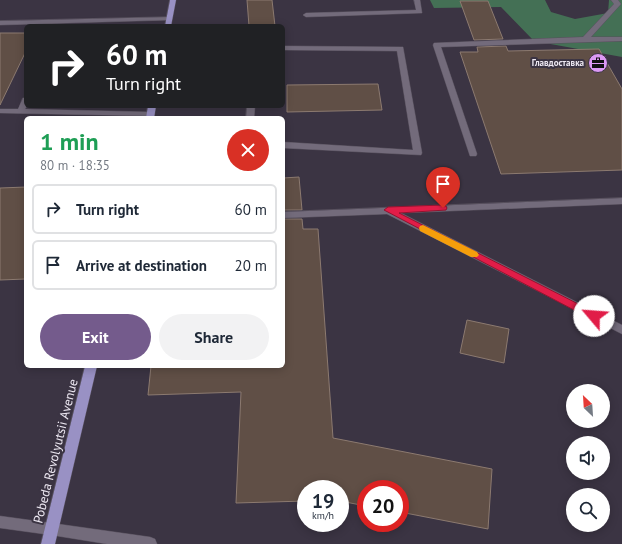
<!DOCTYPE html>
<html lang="en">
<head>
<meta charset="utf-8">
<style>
	body { margin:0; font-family:"PT Sans",sans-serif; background:#f2f2f3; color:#1f2937; height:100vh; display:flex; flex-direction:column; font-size:15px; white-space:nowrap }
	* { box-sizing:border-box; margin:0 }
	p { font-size:13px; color:#747a83 }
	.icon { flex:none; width:22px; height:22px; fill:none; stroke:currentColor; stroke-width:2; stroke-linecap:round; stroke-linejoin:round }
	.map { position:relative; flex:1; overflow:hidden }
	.drawer { position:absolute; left:24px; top:116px; width:261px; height:252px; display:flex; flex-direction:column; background:#fff; border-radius:6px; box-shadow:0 2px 10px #0003 }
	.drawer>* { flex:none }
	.hud { position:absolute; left:24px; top:24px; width:261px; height:84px; border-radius:6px; box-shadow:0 2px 10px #0003; background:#202124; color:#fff; overflow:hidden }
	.needle { width:26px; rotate:335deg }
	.controls { position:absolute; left:566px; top:384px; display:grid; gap:8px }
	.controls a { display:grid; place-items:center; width:44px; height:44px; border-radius:50%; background:#fff; box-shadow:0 2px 10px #0003; font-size:20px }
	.speed { position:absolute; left:297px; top:480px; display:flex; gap:8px; font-size:20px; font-weight:700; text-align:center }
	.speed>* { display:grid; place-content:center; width:52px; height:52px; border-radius:50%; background:#fff; box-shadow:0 2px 10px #0003; line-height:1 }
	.speed small { font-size:10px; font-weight:400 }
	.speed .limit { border:6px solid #d22; background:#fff; color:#111 }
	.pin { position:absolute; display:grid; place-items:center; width:34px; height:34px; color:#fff; margin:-41px -17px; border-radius:50% 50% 50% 0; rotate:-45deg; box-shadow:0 0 4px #0007 }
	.pin .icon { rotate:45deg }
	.me { position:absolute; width:44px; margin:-22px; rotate:297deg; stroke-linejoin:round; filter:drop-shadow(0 0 3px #0008) }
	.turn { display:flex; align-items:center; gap:14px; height:84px; padding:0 16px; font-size:18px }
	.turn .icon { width:52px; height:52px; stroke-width:2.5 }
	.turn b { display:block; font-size:28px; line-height:34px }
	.round { display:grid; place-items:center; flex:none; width:42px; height:42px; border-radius:21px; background:#f2f2f3 }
	.head { display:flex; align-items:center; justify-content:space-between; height:68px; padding:0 16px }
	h1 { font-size:24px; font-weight:600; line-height:30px; color:#1e9e55 }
	.action { display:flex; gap:8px; margin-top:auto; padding:8px 16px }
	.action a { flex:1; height:46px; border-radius:24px; background:#745b8c; color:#fff; font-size:16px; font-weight:600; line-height:46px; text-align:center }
	.action a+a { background:#f2f2f3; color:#1f2937 }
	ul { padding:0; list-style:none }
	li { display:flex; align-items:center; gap:12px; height:50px; margin:0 8px 6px; padding:0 8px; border:2px solid #e0e1e3; border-radius:6px }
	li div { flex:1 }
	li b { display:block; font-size:15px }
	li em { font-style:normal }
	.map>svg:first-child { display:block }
	.forest { fill:#447055 }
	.building { fill:#604f46; stroke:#8c7a70 }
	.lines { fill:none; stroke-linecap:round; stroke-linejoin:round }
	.service-casing { stroke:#57505d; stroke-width:1 }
	.minor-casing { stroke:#57505d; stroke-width:1 }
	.tertiary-casing { stroke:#57505d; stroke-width:1 }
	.primary-casing { stroke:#57505d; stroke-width:1 }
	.service { fill:#736b7b; fill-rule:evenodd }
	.minor { fill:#736b7b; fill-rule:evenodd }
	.tertiary { fill:#736b7b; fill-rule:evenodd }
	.primary { fill:#9991c4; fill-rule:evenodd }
	.route { fill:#e11d48; stroke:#92132f }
	.slow { fill:#f59e0b }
	.labels { text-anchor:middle; stroke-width:4; stroke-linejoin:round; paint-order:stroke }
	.far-poi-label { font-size:9px; font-weight:bold; fill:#ede8f2; stroke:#3b3443; text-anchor:end }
	.near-street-label { font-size:13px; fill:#ede8f2; stroke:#3b3443 }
</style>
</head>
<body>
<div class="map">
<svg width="622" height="544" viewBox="0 0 622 544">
	<rect width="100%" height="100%" fill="#3b3443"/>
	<path class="forest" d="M430,0h115l6,12 24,7 33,-6 1,-13h13v57l-88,-16 -33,-34 -67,1z"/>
	<path class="building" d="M247,0h25l3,26h-26z
		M460,1h28l15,38 -29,1z
		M0,33h26v18l-26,54z
		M506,46l2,5 91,-2 23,40v81l-121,4 -41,-122h18l-1,-5z
		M378,84l4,26 -95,2v-27z
		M299,177l3,33h-19v-32z
		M26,187v92l-26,1v-92z
		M283,219h19l1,10h15l15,209 159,31 -4,60 -88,-17v-23h-34v17l-26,-5v-12h-34v12l-70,2 5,-111 -93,3 3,-29h132z
		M467,320l42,9 -5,34 -44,-10z"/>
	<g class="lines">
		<defs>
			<path id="service" d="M414,0h6l2,13 -116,4 -3,-2 3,-2 110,-3z
				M611,0h7l3,4 -30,33h31v4l-181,6 36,107 -1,2h-6l-37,-111 1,-2 149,-6 31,-33z
				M169,17l3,2 -1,1 -171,5v-4z
				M283,46l120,1 19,106 -1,2 -138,-7v-6l130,8 -16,-99 -114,-1z
				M23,98h3l1,8 -2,3 126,3 4,2 -4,2 -151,-3v-4h18z
				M247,106h8l-1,12h-8z
				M622,198v6l-221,9 221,112v9l-235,-120 -104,4v-6z"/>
			<path id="minor" d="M51,523l99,14 5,2 2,5h-50l-56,-9 -5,-1 -2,-5 2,-5z"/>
			<path id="tertiary" d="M0,516l51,7 5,1 2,5 -2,5 -5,1 -51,-7z"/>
			<path id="primary" d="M170,0h6l-5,26h-6z
				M148,106h8l-2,12h-8z
				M85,366h12l-42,178h-14z"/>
		</defs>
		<use href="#service" class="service-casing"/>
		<use href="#minor" class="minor-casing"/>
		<use href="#tertiary" class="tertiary-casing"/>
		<use href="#primary" class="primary-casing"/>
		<use href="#service" class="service"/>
		<use href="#minor" class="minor"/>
		<use href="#tertiary" class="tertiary"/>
		<use href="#primary" class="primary"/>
	</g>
	<path class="route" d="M443,205l3,1 1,2 -1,2 -47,3 199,101 1,2 -1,3h-7l-207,-109 4,-3z"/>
	<path class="slow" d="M423,225l54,27 2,3 -2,2h-6l-51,-26 -1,-3 1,-2z"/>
	<defs>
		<symbol id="office-disc" viewBox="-11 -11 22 22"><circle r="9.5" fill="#dc99f4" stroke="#3b3443"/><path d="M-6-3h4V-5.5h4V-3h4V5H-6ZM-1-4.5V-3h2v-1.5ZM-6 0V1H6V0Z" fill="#111"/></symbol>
	</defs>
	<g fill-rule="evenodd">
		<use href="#office-disc" x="587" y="52" width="22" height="22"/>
	</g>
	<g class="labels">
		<g class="far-poi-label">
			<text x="584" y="66">Главдоставка</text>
		</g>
		<g class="near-street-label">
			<text transform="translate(55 451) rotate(-76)" y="5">Pobeda Revolyutsii Avenue</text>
		</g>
	</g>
</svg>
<div class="controls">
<a><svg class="needle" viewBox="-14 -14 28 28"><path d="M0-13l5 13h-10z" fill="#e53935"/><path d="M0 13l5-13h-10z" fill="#747a83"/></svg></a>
<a><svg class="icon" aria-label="sound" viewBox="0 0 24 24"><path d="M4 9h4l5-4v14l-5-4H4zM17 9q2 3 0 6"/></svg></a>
<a><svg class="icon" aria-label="search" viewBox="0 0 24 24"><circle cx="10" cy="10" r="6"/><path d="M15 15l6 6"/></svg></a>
</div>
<div class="speed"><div>19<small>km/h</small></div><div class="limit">20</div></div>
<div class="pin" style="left:443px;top:208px;background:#d93025"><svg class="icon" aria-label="arrive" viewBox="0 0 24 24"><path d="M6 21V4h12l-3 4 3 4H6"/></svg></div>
<svg class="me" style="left:594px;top:316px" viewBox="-20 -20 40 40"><circle r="19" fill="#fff"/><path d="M0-13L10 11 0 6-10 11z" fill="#e11d48"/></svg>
<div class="hud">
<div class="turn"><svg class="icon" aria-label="right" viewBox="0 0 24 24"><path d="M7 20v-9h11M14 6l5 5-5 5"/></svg><div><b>60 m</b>Turn right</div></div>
</div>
<section class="drawer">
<div class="head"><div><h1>1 min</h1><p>80 m · 18:35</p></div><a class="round" style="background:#d93025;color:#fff"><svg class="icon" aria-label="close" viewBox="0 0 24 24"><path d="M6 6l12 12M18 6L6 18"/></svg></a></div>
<ul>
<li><svg class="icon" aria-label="right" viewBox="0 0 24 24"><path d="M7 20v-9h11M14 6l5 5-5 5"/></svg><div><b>Turn right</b></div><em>60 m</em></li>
<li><svg class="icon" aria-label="arrive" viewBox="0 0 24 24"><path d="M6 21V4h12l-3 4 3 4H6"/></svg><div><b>Arrive at destination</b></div><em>20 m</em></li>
</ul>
<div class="action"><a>Exit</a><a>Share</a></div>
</section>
</div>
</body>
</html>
